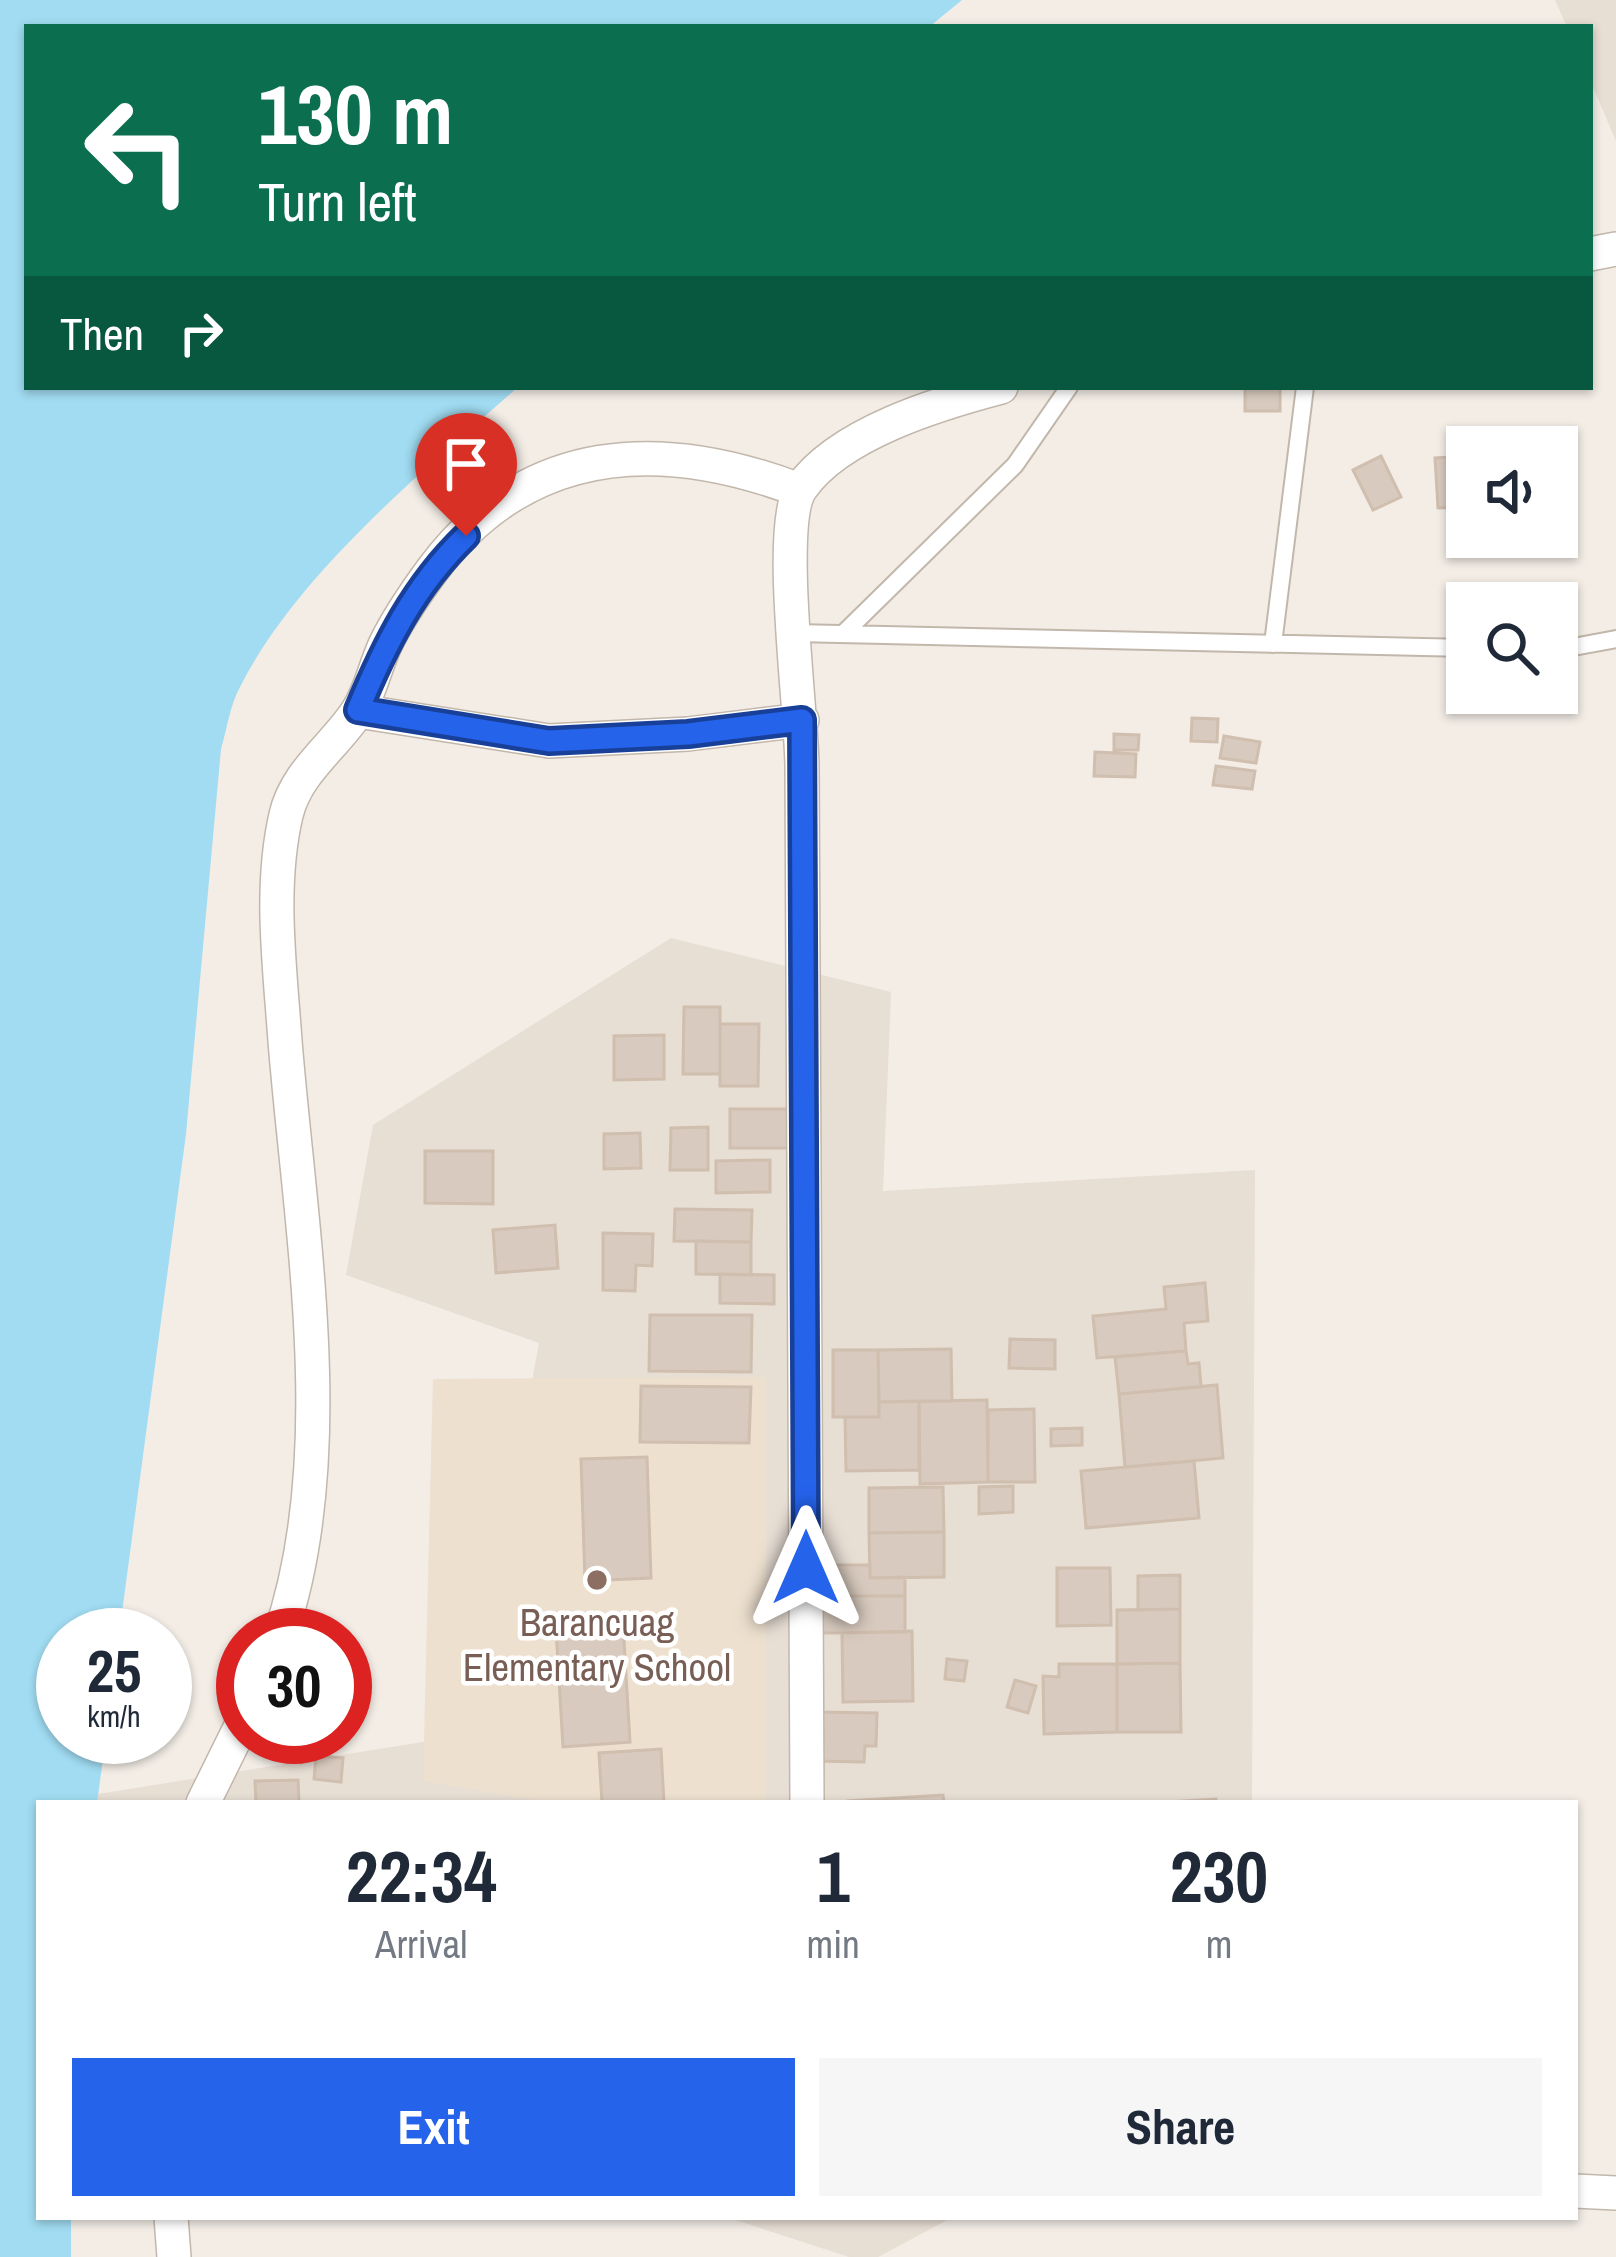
<!DOCTYPE html>
<html lang="en">
<head>
<meta charset="utf-8">
<style>
	body { margin:0; font-family:"Archivo Narrow",sans-serif; background:#f6f6f7; color:#1f2937; height:100vh; display:flex; flex-direction:column; font-size:45px; white-space:nowrap }
	* { box-sizing:border-box; margin:0 }
	p { font-size:39px; color:#747a83 }
	.icon { flex:none; width:66px; height:66px; fill:none; stroke:currentColor; stroke-width:2; stroke-linecap:round; stroke-linejoin:round }
	.map { position:relative; flex:1; overflow:hidden }
	.sheet { position:absolute; left:36px; top:1800px; width:1542px; height:420px; display:flex; flex-direction:column; background:#fff; border-radius:0px; box-shadow:0 3px 9px #0004 }
	.sheet>* { flex:none }
	.banner { position:absolute; left:24px; top:24px; width:1569px; height:366px; border-radius:0px; box-shadow:0 3px 9px #0004; background:#0b6e4f; color:#fff; overflow:hidden }
	.buttons { position:absolute; left:1446px; top:426px; display:grid; gap:24px }
	.buttons a { display:grid; place-items:center; width:132px; height:132px; border-radius:0px; background:#fff; box-shadow:0 3px 9px #0004; font-size:60px }
	.speed { position:absolute; left:36px; top:1608px; display:flex; gap:24px; font-size:60px; font-weight:700; text-align:center }
	.speed>* { display:grid; place-content:center; width:156px; height:156px; border-radius:50%; background:#fff; box-shadow:0 3px 9px #0004; line-height:1 }
	.speed small { font-size:30px; font-weight:400 }
	.speed .limit { border:18px solid #d22; background:#fff; color:#111 }
	.pin { position:absolute; display:grid; place-items:center; width:102px; height:102px; color:#fff; margin:-123px -51px; border-radius:50% 50% 50% 0; rotate:-45deg; box-shadow:0 0 12px #0007 }
	.pin .icon { rotate:45deg }
	.me { position:absolute; width:132px; margin:-66px; rotate:0deg; stroke-linejoin:round; filter:drop-shadow(0 0 9px #0008) }
	.turn { display:flex; align-items:center; gap:42px; height:252px; padding:0 36px; font-size:54px }
	.turn .icon { width:156px; height:156px; stroke-width:2.5 }
	.turn b { display:block; font-size:84px; line-height:102px }
	.then { display:flex; align-items:center; height:114px; padding:0 36px; background:#0003; gap:24px; font-size:45px }
	.eta { display:flex; justify-content:space-evenly; align-items:center; height:204px; text-align:center }
	.eta b { font-size:72px; font-weight:700; line-height:84px }
	.cta { display:flex; gap:24px; margin-top:auto; padding:24px 36px }
	.cta a { flex:1; height:138px; border-radius:0px; background:#2563eb; color:#fff; font-size:48px; font-weight:700; line-height:138px; text-align:center }
	.cta a+a { background:#f6f6f7; color:#1f2937 }
	.map>svg:first-child { display:block }
	.residential { fill:#e7ded4 }
	.education { fill:#ede0cf }
	.water { fill:#a1dcf2 }
	.building { fill:#d8cabe; stroke:#d0beae; stroke-width:3 }
	.lines { fill:none; stroke-linecap:round; stroke-linejoin:round }
	.service-casing { stroke:#c2b7ab; stroke-width:20 }
	.minor-casing { stroke:#c2b7ab; stroke-width:36 }
	.service { stroke:#fff; stroke-width:16 }
	.minor { stroke:#fff; stroke-width:33 }
	.route-casing { stroke:#184099; stroke-width:30 }
	.route { stroke:#2563eb; stroke-width:21 }
	.education-dot { fill:#8d6e63; stroke:#fff; stroke-width:4.5 }
	.labels { text-anchor:middle; stroke-width:9; stroke-linejoin:round; paint-order:stroke }
	.education-label { font-size:39px; fill:#785e54; stroke:#fff }
</style>
</head>
<body>
<div class="map">
<svg width="1616" height="2257" viewBox="0 0 1616 2257">
	<rect width="100%" height="100%" fill="#f3ede6"/>
	<path class="residential" d="M1555,0h61v141l-26,-61v-53h-23z
		M671,938l220,54 -8,199 372,-21 -3,633h-1155l1,-9 369,-59 72,-392 -193,-68 27,-150z
		M726,2217h227l-75,40h-29z"/>
	<path class="education" d="M766,1377v426h-213l-130,-22 10,-402z"/>
	<path class="water" d="M0,0h962l-33,27h-902v360h491c-94,83 -221,187 -278,300 -10,18 -13,42 -19,62l-35,385 -67,501h-56v102h43l-9,66h-58v414h32v40h-71z"/>
	<path class="building" d="M1245,387h35v24h-35z
		M1381,456l20,41 -28,13 -20,-40z
		M1467,456v51l-29,1 -3,-50z
		M1192,718l26,1 -1,23 -26,-1z
		M1114,734l25,1 -1,15h-24z
		M1224,736l36,6 -4,21 -36,-5z
		M1095,752l41,2 -1,23 -41,-1z
		M1216,766l39,5 -3,18 -39,-4z
		M684,1007h36v67h-37z
		M720,1024h39l-1,62h-38z
		M664,1035v44l-50,1v-44z
		M730,1109h61v39h-61z
		M708,1127v43h-38l1,-42z
		M640,1133l1,35 -37,1v-35z
		M425,1151h68v53l-68,-1z
		M770,1160v32l-54,1v-32z
		M675,1209l77,1 -1,32 -77,-1z
		M555,1225l3,43 -62,5 -3,-43z
		M603,1233l50,1 -1,32 -16,-1 -1,26 -32,-1z
		M696,1241l55,1v33l-55,-1z
		M720,1274l54,1v29l-54,-1z
		M1205,1283l3,38 -24,2 2,28 -89,7 -4,-42 73,-7 -2,-22z
		M650,1315h102l-1,57 -102,-1z
		M1010,1339l45,1v29l-46,-1z
		M951,1349l1,52 -73,1 -1,-52z
		M833,1350h45l1,67h-46z
		M1186,1351l2,13 11,-1 2,24 -82,7 -4,-37z
		M1217,1385l6,73 -98,9 -6,-73z
		M641,1386l110,1 -2,56 -109,-1z
		M987,1400l1,82 -68,2 -1,-83z
		M919,1401v69l-73,1 -1,-54h34v-15z
		M1034,1409l1,73h-47v-72z
		M1082,1428v17l-31,1v-17z
		M647,1457l4,121 -66,3 -4,-122z
		M1194,1461l5,57 -113,10 -5,-57z
		M1013,1486v26l-34,2v-27z
		M943,1487l1,45 -75,1v-45z
		M944,1532v45l-74,1 -1,-45z
		M834,1565h36v13l35,-1v19h-71z
		M1057,1568h53l1,57 -54,1z
		M1180,1575v34l-42,1v-34z
		M822,1596h83v36l-83,1z
		M1180,1609v54l-63,1v-54z
		M623,1624l7,118 -67,5 -7,-118z
		M912,1631l1,70 -70,1 -1,-69z
		M947,1659l20,2 -3,20 -19,-2z
		M1180,1663l1,69h-64v-68z
		M1059,1664h58v68l-73,2 -1,-58 16,1z
		M1015,1680l21,6 -8,27 -21,-6z
		M814,1712l63,1 -1,33h-11l-1,16 -51,-1z
		M661,1749l3,54h-62l-3,-50z
		M316,1756l27,2 -2,24 -27,-3z
		M298,1780l1,23h-43l-1,-22z
		M943,1795l1,8h-96v-2z
		M1216,1799v4h-66z"/>
	<g class="lines">
		<defs>
			<path id="service" d="M795,633l672,15
				M843,634l172,-169 54,-78
				M1273,644l32,-257
				M1557,650l59,-11"/>
			<path id="minor" d="M1590,254l26,-5
				M358,711l191,30 139,-7 114,-14
				M280,1635c62,-180 20,-408 5,-594 -5,-73 -16,-153 1,-226 10,-43 47,-67 71,-103 13,-19 18,-45 28,-67 12,-25 31,-53 48,-76 95,-127 229,-131 366,-79
				M203,1803l40,-81
				M807,1803c-2,-345 -3,-691 -5,-1036 0,-54 -26,-243 -1,-279 38,-55 139,-85 200,-101
				M1575,2191l41,2
				M171,2217l3,40"/>
		</defs>
		<use href="#service" class="service-casing"/>
		<use href="#minor" class="minor-casing"/>
		<use href="#service" class="service"/>
		<use href="#minor" class="minor"/>
	</g>
	<g class="lines">
		<defs>
			<path id="route" d="M466,536c-52,50 -81,109 -108,174l191,31 139,-7 114,-14 4,848"/>
		</defs>
		<use href="#route" class="route-casing"/>
		<use href="#route" class="route"/>
	</g>
	<circle class="education-dot" cx="597" cy="1580" r="12"/>
	<g class="labels">
		<g class="education-label">
			<text x="597" y="1636">Barancuag<tspan x="597" dy="45">Elementary School</tspan></text>
		</g>
	</g>
</svg>
<div class="buttons">
<a><svg class="icon" aria-label="sound" viewBox="0 0 24 24"><path d="M4 9h4l5-4v14l-5-4H4zM17 9q2 3 0 6"/></svg></a>
<a><svg class="icon" aria-label="search" viewBox="0 0 24 24"><circle cx="10" cy="10" r="6"/><path d="M15 15l6 6"/></svg></a>
</div>
<div class="speed"><div>25<small>km/h</small></div><div class="limit">30</div></div>
<div class="pin" style="left:466px;top:536px;background:#d93025"><svg class="icon" aria-label="arrive" viewBox="0 0 24 24"><path d="M6 21V4h12l-3 4 3 4H6"/></svg></div>
<svg class="me" style="left:806px;top:1568px" viewBox="-20 -20 40 40"><path d="M0-17L14 15 0 8-14 15z" fill="#2563eb" stroke="#fff" stroke-width="4"/></svg>
<div class="banner">
<div class="turn"><svg class="icon" aria-label="left" viewBox="0 0 24 24"><path d="M17 20v-9H6M10 6l-5 5 5 5"/></svg><div><b>130 m</b>Turn left</div></div>
<div class="then">Then<svg class="icon" aria-label="right" viewBox="0 0 24 24"><path d="M7 20v-9h11M14 6l5 5-5 5"/></svg></div>
</div>
<section class="sheet">
<div class="eta">
<div><b>22:34</b><p>Arrival</p></div>
<div><b>1</b><p>min</p></div>
<div><b>230</b><p>m</p></div>
</div>
<div class="cta"><a>Exit</a><a>Share</a></div>
</section>
</div>
</body>
</html>
